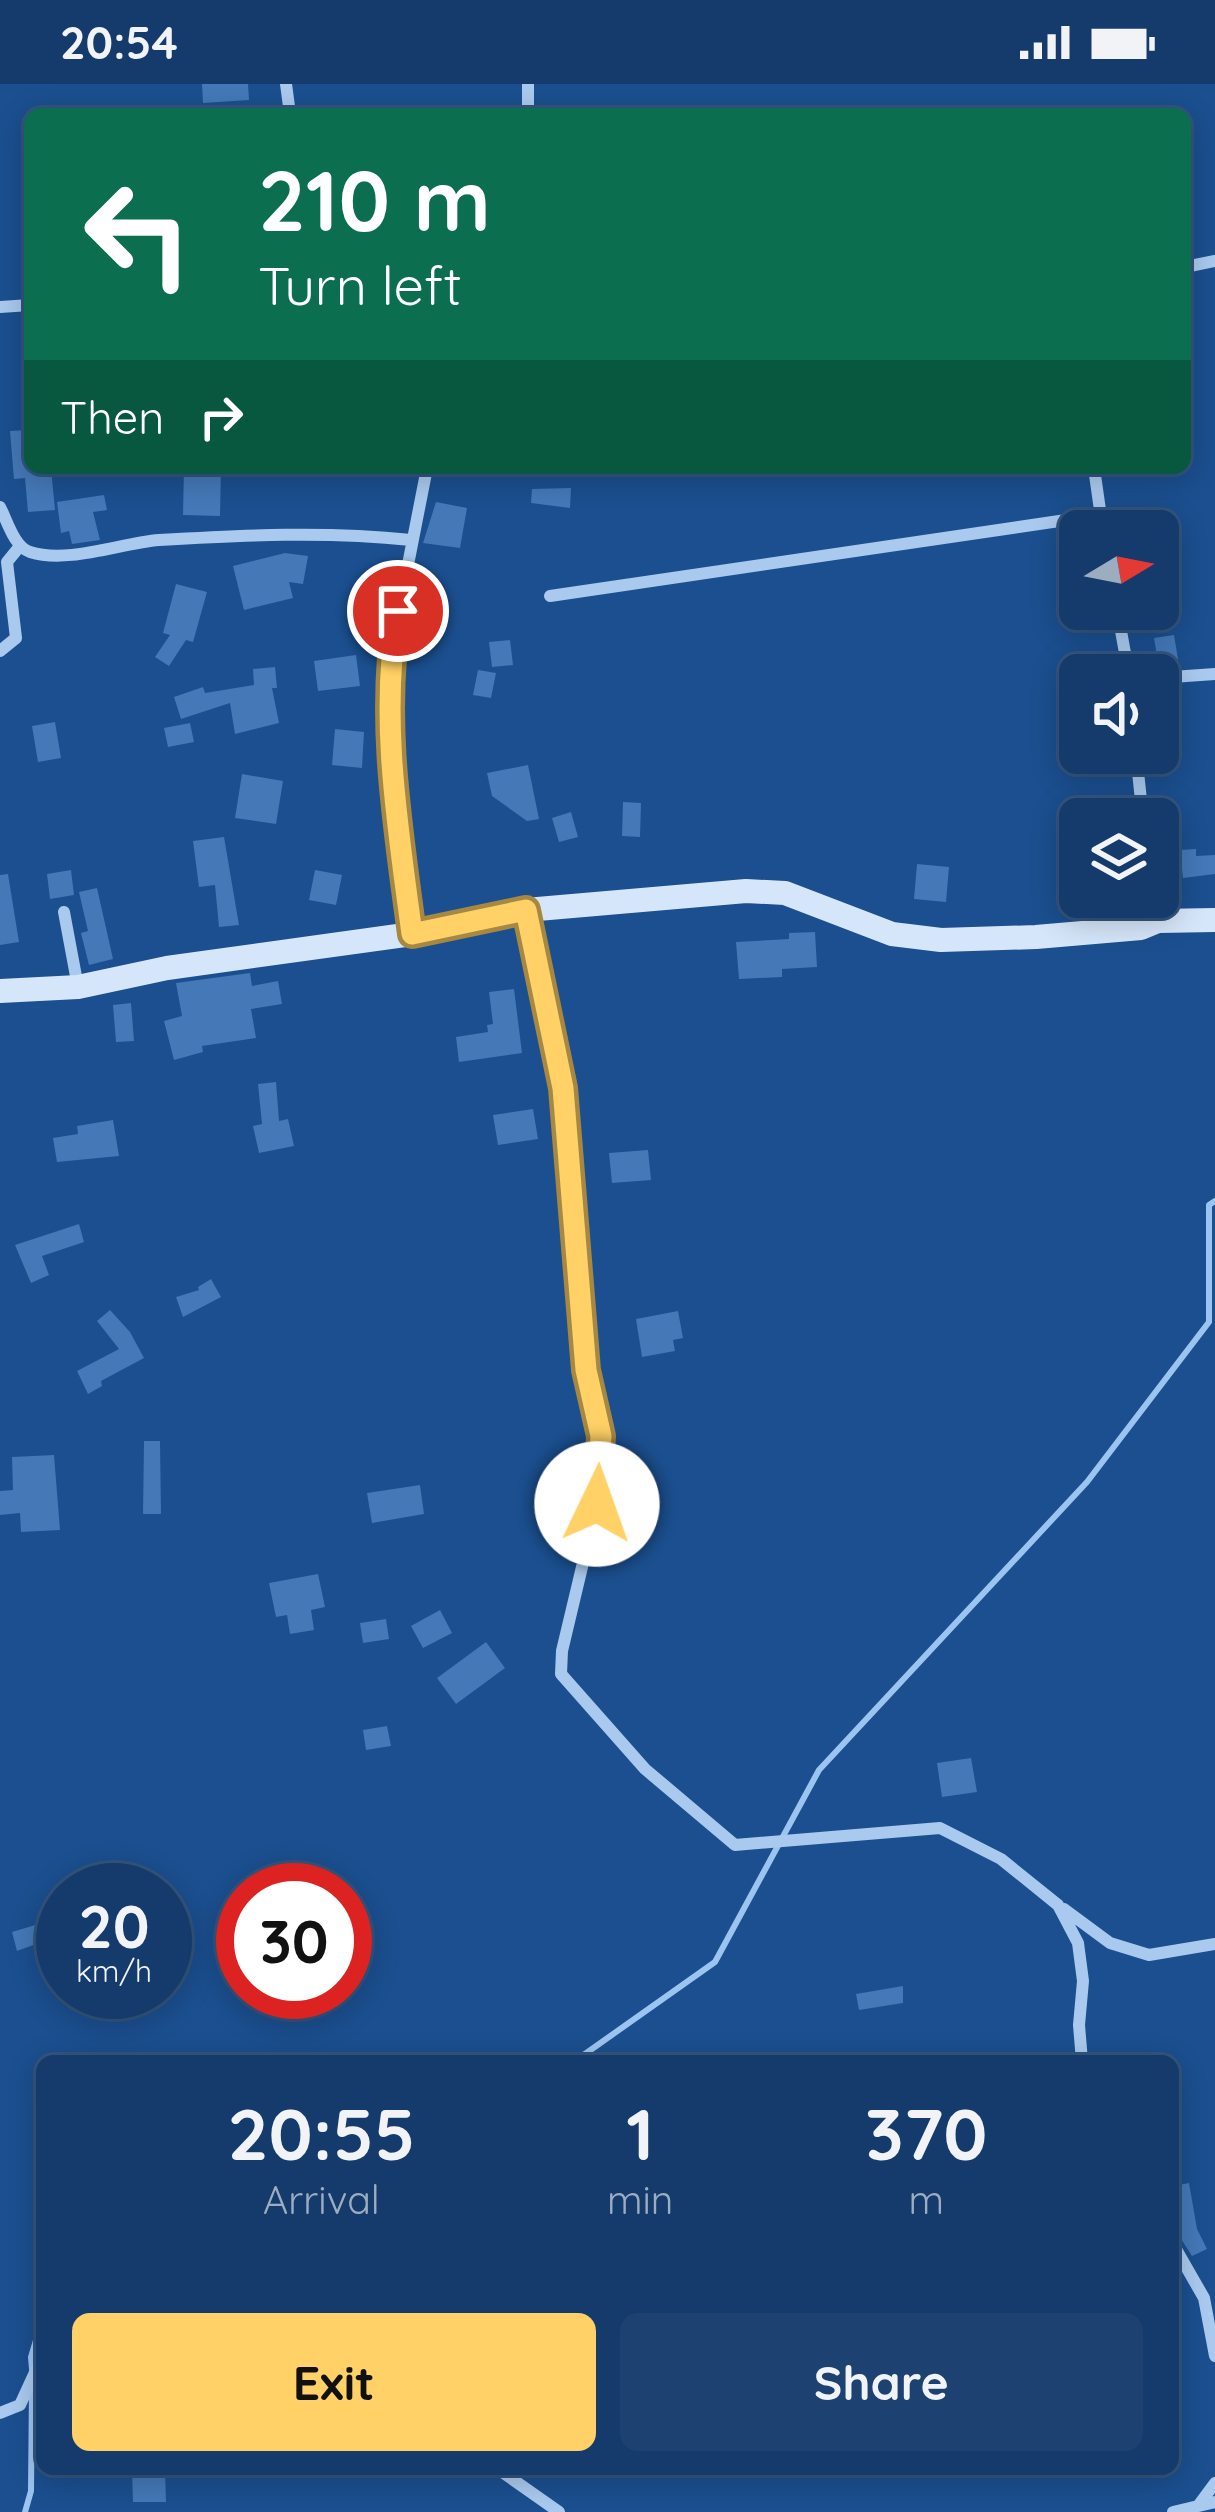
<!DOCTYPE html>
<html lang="en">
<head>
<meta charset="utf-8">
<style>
	body { margin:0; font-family:Quicksand,sans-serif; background:#1d4271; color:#f1f3f6; height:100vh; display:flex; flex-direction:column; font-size:45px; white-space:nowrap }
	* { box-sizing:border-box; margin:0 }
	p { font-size:39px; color:#9dadc1 }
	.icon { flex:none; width:66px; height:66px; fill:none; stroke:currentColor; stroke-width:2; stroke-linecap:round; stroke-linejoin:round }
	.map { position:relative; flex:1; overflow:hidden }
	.panel { position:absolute; left:36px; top:1971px; width:1143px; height:420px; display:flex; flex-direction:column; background:#143b6b; border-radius:18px; box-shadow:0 6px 30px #0003,0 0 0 3px #33557e }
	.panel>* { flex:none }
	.guide { position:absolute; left:24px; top:24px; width:1167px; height:366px; border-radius:18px; box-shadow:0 6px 30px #0003,0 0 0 3px #33557e; background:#0b6e4f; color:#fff; overflow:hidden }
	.needle { width:78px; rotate:80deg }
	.fabs { position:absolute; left:1059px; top:426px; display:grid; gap:24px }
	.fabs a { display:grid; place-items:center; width:120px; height:120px; border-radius:18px; background:#143b6b; box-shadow:0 6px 30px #0003,0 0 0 3px #33557e; font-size:60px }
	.speed { position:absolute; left:36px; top:1779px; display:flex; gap:24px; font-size:60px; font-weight:700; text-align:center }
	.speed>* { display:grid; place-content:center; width:156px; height:156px; border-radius:50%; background:#143b6b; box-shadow:0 6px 30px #0003,0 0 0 3px #33557e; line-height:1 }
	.speed small { font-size:30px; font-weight:400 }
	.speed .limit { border:18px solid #d22; background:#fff; color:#111 }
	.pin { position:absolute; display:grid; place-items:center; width:102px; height:102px; color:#fff; margin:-51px; border:6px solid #fff; border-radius:50%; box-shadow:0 3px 12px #0007 }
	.me { position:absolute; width:132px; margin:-66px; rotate:3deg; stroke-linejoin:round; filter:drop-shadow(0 0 9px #0008) }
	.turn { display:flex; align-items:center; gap:42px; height:252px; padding:0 36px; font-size:54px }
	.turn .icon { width:156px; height:156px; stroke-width:2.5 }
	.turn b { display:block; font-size:84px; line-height:102px }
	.then { display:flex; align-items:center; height:114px; padding:0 36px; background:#0003; gap:24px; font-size:45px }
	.eta { display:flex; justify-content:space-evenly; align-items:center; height:204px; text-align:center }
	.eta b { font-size:72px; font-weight:700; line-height:84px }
	.action { display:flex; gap:24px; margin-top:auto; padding:24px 36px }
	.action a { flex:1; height:138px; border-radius:18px; background:#ffd166; color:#111; font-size:48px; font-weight:700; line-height:138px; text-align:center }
	.action a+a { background:#1d4271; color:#f1f3f6 }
	.status { display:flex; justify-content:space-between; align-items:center; height:84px; padding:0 60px; background:#143b6b; direction:ltr }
	.status svg { height:33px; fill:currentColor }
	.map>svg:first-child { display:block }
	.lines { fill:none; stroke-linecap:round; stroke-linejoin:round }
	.stream { stroke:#9cc4f0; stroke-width:6 }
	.building { fill:#4478b7 }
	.street { stroke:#a9c9ee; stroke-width:12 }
	.secondary { stroke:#d6e6fa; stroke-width:24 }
	.route-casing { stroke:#a68842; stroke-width:30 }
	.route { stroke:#ffd166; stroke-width:21 }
</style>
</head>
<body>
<div class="status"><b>20:54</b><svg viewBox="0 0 49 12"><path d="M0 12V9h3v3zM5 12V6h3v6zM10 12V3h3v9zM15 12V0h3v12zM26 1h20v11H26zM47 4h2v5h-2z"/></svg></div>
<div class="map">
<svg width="1215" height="2428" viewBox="0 0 1215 2428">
	<rect width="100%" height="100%" fill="#1b4f8f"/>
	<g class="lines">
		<path class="stream" d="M575,1977l140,-99 104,-192 268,-288 122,-160v-117l6,-4
			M32,2285l-1,-12 11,-37
			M25,2428l6,-21 1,-103"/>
	</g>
	<path class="building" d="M202,0h46l1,16 -46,3z
		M28,346l2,38h21l4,42 -27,2 -3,-34 -11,1 -4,-48z
		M184,384h37l-1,48 -37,-1z
		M571,404l-1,20 -39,-5 1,-14z
		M104,411l3,15 -14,2 7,28 -28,4 -3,-13 -8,2 -4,-31z
		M436,418l31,6 -7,40 -37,-5z
		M285,469l23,3 -5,28 -14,-2 4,16 -49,12 -11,-44z
		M176,500l31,8 -14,50 -7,-2 -17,26 -14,-9 15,-22 -7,-2z
		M354,533l15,1v6l15,8 -2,12 -28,-8z
		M1174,551l4,24 -16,2 -1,-6 -4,1 -3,-18z
		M510,556l3,25 -21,2 -3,-25z
		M356,571l4,31 -42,5 -4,-30z
		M275,583l2,21h-5l7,35 -44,11 -5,-31 -49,16 -7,-22 29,-10 2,6 49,-8 -1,-16z
		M478,586l18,3 -5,25 -18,-3z
		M55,638l6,36 -23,4 -6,-36z
		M190,639l4,19 -26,5 -4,-19z
		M335,645l29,3 -2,36 -30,-3z
		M528,681l11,54 -12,2 -35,-25 -5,-23z
		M242,690l41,7 -7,43 -41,-6z
		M623,718l18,1 -1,34 -18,-1z
		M571,728l7,25 -19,5 -7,-24z
		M224,753l15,88 -20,2 -4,-42 -16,2 -6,-46z
		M1196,765v7l19,-1v19l-32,4 -3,-28z
		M917,780l32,3 -3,35 -32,-3z
		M71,786l3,25 -24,4 -3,-25z
		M315,786l27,5 -6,30 -27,-5z
		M8,790l11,68 -19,3v-70z
		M97,804l16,71 -24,6 -8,-32 7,-2 -9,-39z
		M815,848l2,35 -35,2v8l-43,2 -3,-37 53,-3v-6z
		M250,889l2,13 26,-5 4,23 -31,5 5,29 -54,8 1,6 -29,8 -10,-39 18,-5 -6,-33z
		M514,905l8,64 -63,9 -3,-25 32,-5 -1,-7 6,-1 -4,-32z
		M131,919l3,38 -18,1 -3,-37z
		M276,998l3,39 9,-2 6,27 -35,7 -6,-27 9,-2 -4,-40z
		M533,1025l5,30 -40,6 -5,-30z
		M113,1036l6,36 -62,6 -4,-24 25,-4 -1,-8z
		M648,1066l3,30 -39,3 -3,-30z
		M79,1140l5,18 -42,14 7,19 -18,8 -16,-38z
		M211,1195l10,18 -38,20 -7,-20 23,-7 -1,-3z
		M110,1226l20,22 14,26 -43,23 1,5 -14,8 -11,-23 42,-22 -22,-28z
		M678,1227l5,27 -10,2 2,11 -33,6 -6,-38z
		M144,1357h16l1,73h-18z
		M54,1371l6,75 -39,2 -1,-19 -20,2v-24l13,-1 -1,-33z
		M420,1401l4,29 -52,9 -5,-30z
		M318,1490l7,33 -14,3 3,20 -24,4 -3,-19 -11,2 -7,-34z
		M440,1526l12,23 -29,15 -12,-22z
		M386,1535l3,20 -26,4 -3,-20z
		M486,1558l19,26 -49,36 -19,-26z
		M387,1642l4,20 -25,4 -3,-20z
		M971,1674l6,34 -35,5 -5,-34z
		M55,1822l8,28 -46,17 -5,-19 30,-9 -4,-11z
		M903,1902v17l-44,7 -3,-16z
		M1189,2099l8,46 10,20 -15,7 -14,-22 -2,-11 6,-1 -8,-36z
		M132,2385h33l1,33h-33z"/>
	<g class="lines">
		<path class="street" d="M286,0l4,30
			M528,0v30
			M1185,183l30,-6
			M0,223l30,-2
			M1094,384l9,63
			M0,423c7,13 14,40 30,45 38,12 91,-9 129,-12 85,-5 168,-9 252,0
			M550,512l550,-81
			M1117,525l12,66
			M0,567l16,-13 -9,-76 13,-16
			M1158,594l57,-4
			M1136,669l7,66
			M1155,813l3,24
			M526,826l37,178 23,282 15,66 -4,68 -35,147 -1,23 84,95 90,76 205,-17 61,31 57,46 20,38 5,38 -4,44 3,36
			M64,828l14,75
			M412,850l-18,-139 -2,-149 35,-178
			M1064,1825l46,34 39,12 66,-11
			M1173,2160l31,54 11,58
			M0,2329l20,-8 22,-48
			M498,2385l61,43
			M1198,2422l17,-23
			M1173,2428l42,-10"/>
		<path class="secondary" d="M0,907l78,-4 89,-19 245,-34 114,-24 220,-19 39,2 107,41 49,6 95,-3 105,-9 17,-7 57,-1"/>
	</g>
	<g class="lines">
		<defs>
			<path id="route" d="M398,527c-19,105 0,217 14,323l114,-24 37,178 23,282 15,66 -4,68"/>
		</defs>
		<use href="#route" class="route-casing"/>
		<use href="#route" class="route"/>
	</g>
</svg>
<div class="fabs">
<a><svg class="needle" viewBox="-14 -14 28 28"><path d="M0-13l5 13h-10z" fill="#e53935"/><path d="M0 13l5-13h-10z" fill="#9dadc1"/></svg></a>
<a><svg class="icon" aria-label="sound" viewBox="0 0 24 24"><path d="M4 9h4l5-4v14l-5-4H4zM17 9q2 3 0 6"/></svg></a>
<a><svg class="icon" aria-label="layers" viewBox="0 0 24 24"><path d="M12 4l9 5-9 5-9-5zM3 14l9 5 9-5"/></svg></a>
</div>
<div class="speed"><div>20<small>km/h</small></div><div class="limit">30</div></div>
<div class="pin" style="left:398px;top:527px;background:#d93025"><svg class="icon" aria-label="arrive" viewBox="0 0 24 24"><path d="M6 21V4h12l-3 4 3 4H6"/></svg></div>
<svg class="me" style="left:597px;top:1420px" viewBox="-20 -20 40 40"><circle r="19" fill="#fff"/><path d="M0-13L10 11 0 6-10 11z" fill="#ffd166"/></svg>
<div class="guide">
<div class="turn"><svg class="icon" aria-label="left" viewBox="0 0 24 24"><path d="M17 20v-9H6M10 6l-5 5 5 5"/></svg><div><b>210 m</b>Turn left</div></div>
<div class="then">Then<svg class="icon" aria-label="right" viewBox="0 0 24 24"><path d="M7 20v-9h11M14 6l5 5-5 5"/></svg></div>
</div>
<section class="panel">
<div class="eta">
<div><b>20:55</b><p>Arrival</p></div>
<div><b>1</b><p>min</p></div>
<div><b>370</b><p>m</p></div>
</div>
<div class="action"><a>Exit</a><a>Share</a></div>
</section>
</div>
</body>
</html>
